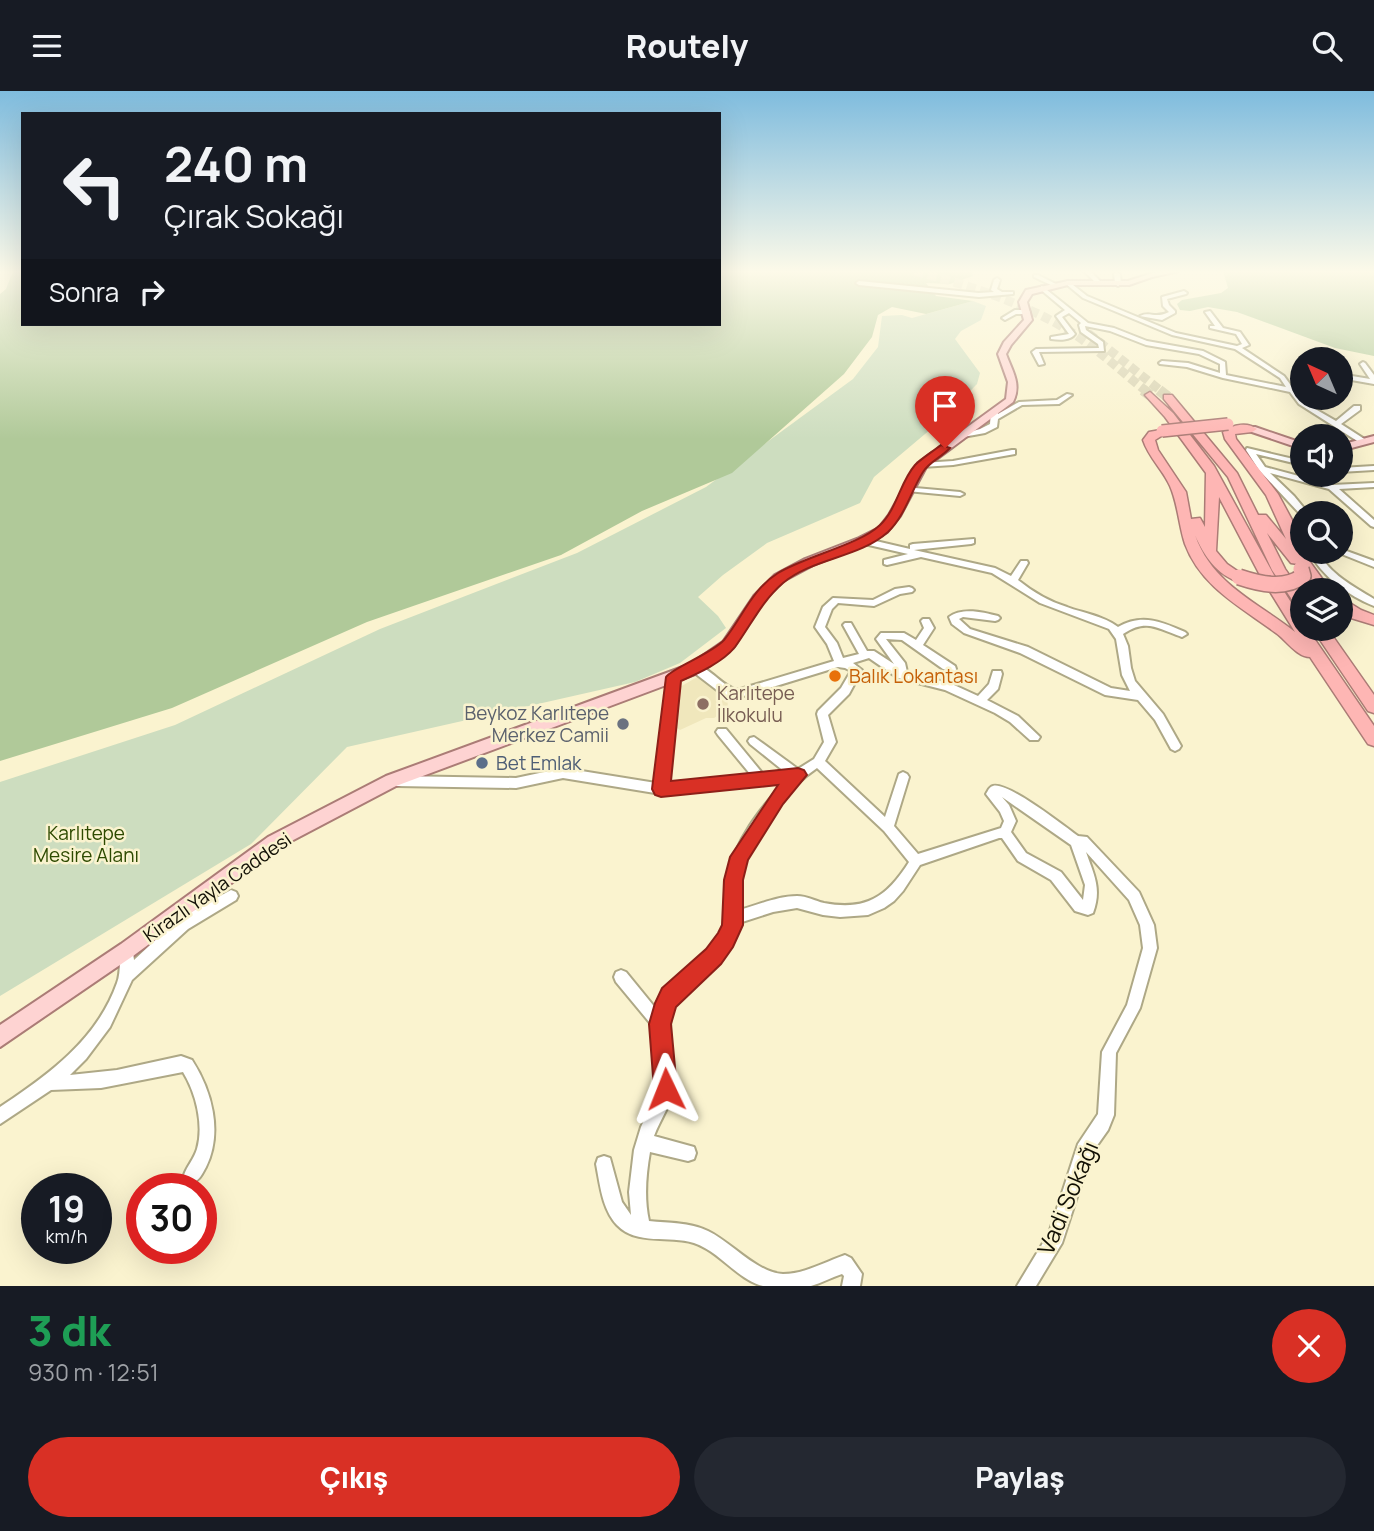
<!DOCTYPE html>
<html lang="tr">
<head>
<meta charset="utf-8">
<style>
	body { margin:0; font-family:Manrope,sans-serif; background:#242831; color:#f1f3f6; height:100vh; display:flex; flex-direction:column; font-size:26px; white-space:nowrap }
	* { box-sizing:border-box; margin:0 }
	p { font-size:23px; color:#9ea1a6 }
	.icon { flex:none; width:38px; height:38px; fill:none; stroke:currentColor; stroke-width:2; stroke-linecap:round; stroke-linejoin:round }
	.map { position:relative; height:1195px; overflow:hidden }
	.panel { display:flex; flex-direction:column; background:#171b24; flex:1 }
	.panel>* { flex:none }
	.hud { position:absolute; left:21px; top:21px; width:700px; height:214px; border-radius:0px; box-shadow:0 7px 28px #0002; background:#171b24; color:#f1f3f6; overflow:hidden }
	.needle { width:46px; rotate:316deg }
	.tools { position:absolute; left:1290px; top:256px; display:grid; gap:14px }
	.tools a { display:grid; place-items:center; width:63px; height:63px; border-radius:50%; background:#171b24; box-shadow:0 7px 28px #0002; font-size:35px }
	.speed { position:absolute; left:21px; top:1082px; display:flex; gap:14px; font-size:35px; font-weight:700; text-align:center }
	.speed>* { display:grid; place-content:center; width:91px; height:91px; border-radius:50%; background:#171b24; box-shadow:0 7px 28px #0002; line-height:1 }
	.speed small { font-size:18px; font-weight:400 }
	.speed .limit { border:10px solid #d22; background:#fff; color:#111 }
	.pin { position:absolute; display:grid; place-items:center; width:60px; height:60px; color:#fff; margin:-72px -30px; border-radius:50% 50% 50% 0; rotate:-45deg; box-shadow:0 0 7px #0007 }
	.pin .icon { rotate:45deg }
	.me { position:absolute; width:77px; margin:-38px; rotate:358deg; stroke-linejoin:round; filter:drop-shadow(0 0 5px #0008) }
	.turn { display:flex; align-items:center; gap:24px; height:147px; padding:0 28px; font-size:32px }
	.turn .icon { width:91px; height:91px; stroke-width:2.5 }
	.turn b { display:block; font-size:49px; line-height:60px }
	.then { display:flex; align-items:center; height:66px; padding:0 28px; background:#0003; gap:14px; font-size:26px }
	.round { display:grid; place-items:center; flex:none; width:74px; height:74px; border-radius:37px; background:#242831 }
	.headline { display:flex; align-items:center; justify-content:space-between; height:119px; padding:0 28px }
	h1 { font-size:42px; font-weight:800; line-height:52px; color:#1e9e55 }
	.cta { display:flex; gap:14px; margin-top:auto; padding:14px 28px }
	.cta a { flex:1; height:80px; border-radius:42px; background:#d93025; color:#fff; font-size:28px; font-weight:800; line-height:80px; text-align:center }
	.cta a+a { background:#242831; color:#f1f3f6 }
	header { display:flex; justify-content:space-between; align-items:center; height:91px; padding:0 28px; background:#171b24; font-size:32px; font-weight:800 }
	.map>svg:first-child { display:block }
	.built { fill:#f0e7bc }
	.green { fill:#cdddbf }
	.forest { fill:#b0c999 }
	.lines { fill:none; stroke-linecap:round; stroke-linejoin:round }
	.highway-tunnel-far1 { stroke:#d7d1b1; stroke-width:9; stroke-dasharray:9 4.5; stroke-linecap:butt }
	.highway-tunnel { stroke:#d7d1b1; stroke-width:11; stroke-dasharray:11 6; stroke-linecap:butt }
	.minor-casing { stroke:#aea886; stroke-width:4 }
	.major-casing { stroke:#ab7c76; stroke-width:4 }
	.highway-casing { stroke:#ab7c76; stroke-width:3 }
	.minor { fill:#fff; fill-rule:evenodd }
	.major { fill:#fed3d2; fill-rule:evenodd }
	.highway { fill:#feb6b4; fill-rule:evenodd }
	.highway-bridge-far1-casing { stroke:#ab7c76; stroke-width:14; stroke-linecap:butt }
	.highway-bridge-casing { stroke:#ab7c76; stroke-width:18; stroke-linecap:butt }
	.highway-bridge-far1 { stroke:#feb6b4; stroke-width:11 }
	.highway-bridge { stroke:#feb6b4; stroke-width:15 }
	.route { fill:#d93025; stroke:#8d1f18; stroke-width:2 }
	.food-dot { fill:#e8710a; stroke:#faf3cf; stroke-width:2.5 }
	.education-dot { fill:#8d6e63; stroke:#faf3cf; stroke-width:2.5 }
	.worship-dot { fill:#6b7280; stroke:#faf3cf; stroke-width:2.5 }
	.service-dot { fill:#5c6f8a; stroke:#faf3cf; stroke-width:2.5 }
	.labels { text-anchor:middle; stroke-width:5; stroke-linejoin:round; paint-order:stroke }
	.food-label { font-size:19px; fill:#c56008; stroke:#faf3cf; text-anchor:start }
	.education-label { font-size:19px; fill:#785e54; stroke:#faf3cf; text-anchor:start }
	.worship-label { font-size:19px; fill:#5b616d; stroke:#faf3cf; text-anchor:end }
	.service-label { font-size:19px; fill:#4e5e75; stroke:#faf3cf; text-anchor:start }
	.park-label { font-size:19px; fill:#2d4a00; stroke:#faf3cf }
	.street-label { font-size:19px; fill:#110f04; stroke:#faf3cf }
	.near-street-label { font-size:23px; fill:#110f04; stroke:#faf3cf }
</style>
</head>
<body>
<header><svg class="icon" aria-label="menu" viewBox="0 0 24 24"><path d="M4 6h16M4 12h16M4 18h16"/></svg>Routely<svg class="icon" aria-label="search" viewBox="0 0 24 24"><circle cx="10" cy="10" r="6"/><path d="M15 15l6 6"/></svg></header>
<div class="map">
<svg width="1374" height="1195" viewBox="0 0 1374 1195">
	<rect width="100%" height="100%" fill="#faf3cf"/>
	<path class="built" d="M699,585l28,19 1,14 -14,9h-8l-26,12 -6,-4 -1,-6 7,-33z"/>
	<path class="green" d="M973,210l13,5 -5,14 -20,11 -6,8 25,34 -3,11 -33,34 -70,59 -14,26 -93,40 -44,32 -25,22 20,19 8,12 -46,35 -45,19 -288,65 -96,97 -251,152v-214l175,-57 205,-96 197,-76 129,-66 147,-108 25,-32 4,-31 20,-1 10,3z"/>
	<path class="forest" d="M13,180h10v53h696v-53h253l1,5 -23,8 -24,-1 10,13 37,5 -47,13 -34,-7 -14,8 -6,22 -28,37 -112,99 -90,38 -81,44 -194,67 -195,86 -172,53v-467l6,-5z
		M1223,180h151v85l-39,-8 -98,-36 -29,-5 -18,4 -10,-1 -3,-6 5,-4 39,-7 7,-5z"/>
	<g class="lines">
		<path class="highway-tunnel-far1" d="M915,180c55,15 111,32 159,63 26,17 48,38 72,57
			M1088,242l73,58"/>
		<path class="highway-tunnel" d="M1143,299l7,5
			M1159,299l9,7"/>
		<defs>
			<path id="minor" d="M1084,180h6l12,12 -5,1z
				M1117,181l3,2 1,10 -3,2 -3,-2 -1,-10z
				M1034,184h4l20,10 -5,1 -19,-9z
				M997,187l3,2 -3,9 5,3h11v2l-34,3 -120,-12 -3,-2 3,-2 120,12 15,-1 -3,-2 3,-10z
				M1068,190l19,15 89,37 61,13 5,-2 -6,-10 -26,-6v-2h5l-10,-14 5,-1 13,17 17,4 9,13 -7,3 42,28 19,26 33,19 18,-15h6v4l-19,14 28,18 -7,2 -63,-40 -9,-12 -67,-14 -36,-11 -27,-3 -1,-1 3,-2 26,2 32,10v-9l-21,-10 -53,-9 -36,-14 -25,-5 1,4 17,12 1,9 -65,1 5,12 -5,1 -7,-13 4,-3 63,-1 -1,-4 -17,-12 -2,-7 2,-2 -12,-10 -7,4 13,17c-5,7 -16,6 -24,5v-2l18,-3 -13,-18 9,-6 -25,-21 -1,-1 3,-2 46,37 26,5 33,13 56,10 22,11 1,13 60,12 -6,-9 -45,-29 -63,-14 -89,-37 -17,-14v-2z
				M1184,200l3,2 -1,1 -19,5 2,6 6,6v2l-13,7 -22,-4c10,-5 15,3 29,-4l-6,-6 -1,-9z
				M1015,219h12l3,2 -3,2h-11l-11,6 -3,-2z
				M1363,271l2,1 9,12v9l-34,-6v-4l30,5 -10,-15z
				M1067,303l5,1 -13,9 -37,1 -24,14 -1,8 -12,6 -22,4 -4,-2 21,-6 10,-5 1,-13h6l1,3 21,-12 38,-2z
				M1247,357l55,13v4l-46,-11 9,13 67,18 42,-2v4l-35,2 35,31v7l-3,-1 -42,-37 -59,-16 24,23 14,17h-6l-1,2 -42,-45 -13,-20z
				M1012,359h3v4l-62,11 -31,2 -4,-2 4,-2 31,-2z
				M1374,375v4l-34,2v-4z
				M904,396l56,5 4,2 -4,2 -53,-5h-3z
				M863,447l47,11v-4l3,-1 61,-5v4l-3,1 -57,6 81,18 16,8 10,-15h6l1,2 -10,17c15,12 30,21 49,27 16,6 37,9 51,20 24,-14 44,-5 67,5l2,2 -5,3c-24,-8 -35,-19 -59,-3l5,12 3,22 4,13 28,33 18,32 -2,3 -4,2 -4,-2 -16,-29 -17,-20 -33,-5 -85,-42 -56,-20 -12,-9 -3,-7c13,-10 34,-5 49,-1l2,2 -2,2 -3,1 -32,-4 -4,2 11,10 58,18 83,41 19,3 -8,-16 -6,-36 -7,-10 -69,-26 -48,-30 -71,-16 -34,8 -3,-1v-4l24,-6 -48,-11v-4z
				M1341,458l33,12v6l-40,-16h6z
				M1309,460h9c11,23 35,35 56,48v7c-25,-10 -53,-30 -65,-55z
				M909,496l3,1 2,2 -2,2 -12,2 -26,12 -36,-3 -6,6 -7,18 12,16 6,15 16,-4 -16,-29 2,-2h6l16,28h7l20,13 -18,-25 5,-6h23l12,7 8,-12 -3,-7 2,-2h6l5,9 -11,17 32,21 1,3 -2,16 24,11 11,-12 4,-13h8l1,3 -4,15 -11,11 31,16 22,21 -2,3h-8l-20,-18 -15,-9 -50,-23 -47,-12 -29,-20 -16,5 9,7 -13,24 -21,21 8,27 -11,19 60,56 14,-43 4,-2 4,2 2,3 -15,49 24,28 83,-26 3,-7 -4,-9 -14,-18c2,-3 3,-7 7,-8 14,-5 71,40 85,50l9,1 52,55 15,33 3,23 -17,60 -24,45 -2,62 -6,15 -17,24 -29,89 -26,43h-19l32,-53 29,-89 20,-30 4,-62 25,-47 16,-57 -3,-23 -11,-25 -43,-48c8,23 16,37 7,61l-5,2 -13,-4 -24,-31 -33,-19 -16,-23h-3l-79,27 -17,26 -9,10 -10,7 -16,7 -28,2 -17,-2 -26,-7 -24,4 -34,11c-8,35 -39,55 -64,78 -11,27 0,55 -1,83 -1,19 -14,35 -20,52l40,11 2,6 -2,6 -6,2 -38,-9c-4,23 -6,46 -1,69 20,2 40,1 59,10 23,11 49,42 75,43 21,0 42,-12 62,-19l6,3 11,16 -2,12h-18l2,-10 -2,-2c-10,3 -20,9 -31,12 -7,0 -41,0 -48,0 -25,-6 -44,-35 -69,-43 -25,-8 -57,3 -77,-18 -15,-16 -17,-41 -21,-61l2,-6 6,-2 6,2 12,44 9,13 -2,-23 5,-42 7,-23 16,-35 1,-17 -3,-46 -39,-47 -2,-5 2,-5 5,-2 5,2 31,38c2,-7 5,-15 9,-20 16,-19 40,-30 54,-53 11,-18 3,-40 7,-59 8,-38 33,-69 58,-97l-124,13 -98,-16 -47,10 -119,-2 -4,-2 -2,-3 2,-3 4,-2 119,2 47,-10 93,15 13,-106 5,-4 5,4 -12,106 84,-8 -33,-40 -2,-3 2,-3h8l37,45 22,-2 -35,-28 -2,-3 2,-3 4,-1 44,32 16,-10 10,-17 -7,-28 1,-3 23,-23 10,-17 -6,-3 -7,-1 -101,31 -15,-4 -30,-23 -1,-3 1,-3c16,-1 29,21 45,25l97,-29 -7,-17 -12,-17 8,-20 10,-9 40,2 22,-11zM886,548l16,1 41,29 3,1 -2,12 -37,-10 -2,-9zM817,677l67,63 25,31c-22,35 -43,49 -85,41 -9,-2 -17,-7 -27,-7 -19,0 -39,9 -58,14 0,-15 -1,-29 3,-43 11,-36 45,-79 75,-99zM1002,706l69,48 14,40 -2,15 -22,-28 -35,-19 -15,-21 5,-11 -7,-16z
				M231,799l5,2 2,4 -2,4 -48,29 -56,51 -22,47 -24,32 -16,16 47,-5 64,-14 11,4c20,31 31,72 14,107 -4,7 -6,13 -14,16l-6,-2 -2,-6c3,-9 10,-16 13,-26 7,-24 -1,-56 -14,-77l-82,16 -50,2 -51,34v-17c48,-32 97,-67 117,-124 5,-13 1,-26 5,-38l5,-2 5,2 2,15 44,-41z"/>
			<path id="major" d="M1159,180h20l-27,6 -23,8h-61l-36,9 -5,8 5,18 -21,25 -5,9c6,17 16,30 7,48l-87,65 -26,49 -13,16 -20,12 -54,21 -30,16 -21,21 -29,46 -32,24 -305,114 -116,61 -147,109 -133,91v-22l121,-81 147,-107 118,-61 305,-112 32,-22 31,-46 21,-21 30,-16 54,-21 20,-10 10,-13 29,-52 88,-64 2,-17 -10,-28 6,-12 20,-22 -5,-18 7,-12 42,-9h60z
				M1249,336h6l47,16v6l-53,-18z
				M1374,345v6l-34,9v-6z"/>
			<path id="highway" d="M1150,301l23,21 41,53 61,111 27,43v8h5l67,98v20l-6,-2 -58,-87c-13,0 -24,-17 -34,-24 -35,-26 -75,-46 -91,-89 -6,-18 -7,-40 -15,-58 -7,-16 -21,-28 -27,-46l6,-8 17,-3v4l-11,7 3,10 28,42 5,27 9,-1 5,9 1,-54 -41,-56 -20,-22zM1219,406l42,80 34,55c-38,-30 -83,-48 -100,-97 9,21 22,40 44,47l7,-5 -19,-13 -11,-13z
				M1164,304h8l65,78 21,42h8l20,24 -20,-44 -41,-56 -2,-7c10,-8 25,-10 34,-3l-5,3 -17,2 1,5 42,55 14,26 10,31 21,29 1,10h-14l-1,-10 -11,-16 -7,-1 -24,-30 18,36 17,24v16l-5,-2 -25,-37 -44,-93 -64,-78z
				M1340,506l21,13 13,5v10l-23,-7 -11,-8z
				M1312,537h15l47,67v18l-6,-2z"/>
		</defs>
		<use href="#minor" class="minor-casing"/>
		<use href="#major" class="major-casing"/>
		<use href="#highway" class="highway-casing"/>
		<use href="#minor" class="minor"/>
		<use href="#major" class="major"/>
		<use href="#highway" class="highway"/>
		<defs>
			<path id="highway-bridge-far1" d="M1162,340l66,-7"/>
			<path id="highway-bridge" d="M1239,486c21,7 45,13 64,-1l-2,-7"/>
		</defs>
		<use href="#highway-bridge-far1" class="highway-bridge-far1-casing"/>
		<use href="#highway-bridge" class="highway-bridge-casing"/>
		<use href="#highway-bridge-far1" class="highway-bridge-far1"/>
		<use href="#highway-bridge" class="highway-bridge"/>
	</g>
	<linearGradient id="sky" x2="0" y2="1"><stop stop-color="#7fbcde"/><stop offset="0.52" stop-color="#fdfae9"/><stop offset="1" stop-color="#fdfae9" stop-opacity="0"/></linearGradient>
	<rect width="1374" height="348" fill="url(#sky)"/>
	<path class="route" d="M941,354l9,3c-8,9 -21,14 -27,24 -12,19 -18,44 -35,60 -29,26 -75,26 -105,51 -21,18 -32,42 -48,64 -12,15 -36,26 -54,34l-10,100 127,-13 6,2 3,5 -24,29 -35,56 -5,20v45l-10,22 -12,17 -45,43 -5,17 6,65 -3,8 -8,3 -9,-3 -3,-8 -5,-65 6,-21 7,-15 44,-39 12,-16 4,-8 2,-45 6,-23 48,-72 -117,12 -6,-2 -3,-6 14,-112c6,-9 45,-23 58,-37 18,-22 28,-51 54,-67 28,-17 81,-28 102,-48 17,-16 20,-43 35,-60 7,-7 17,-13 26,-20z"/>
	<circle class="food-dot" cx="835" cy="585" r="7"/>
	<circle class="education-dot" cx="703" cy="613" r="7"/>
	<circle class="worship-dot" cx="623" cy="633" r="7"/>
	<circle class="service-dot" cx="482" cy="672" r="7"/>
	<g class="labels">
		<g class="food-label">
			<text x="849" y="592">Balık Lokantası</text>
		</g>
		<g class="education-label">
			<text x="717" y="609">Karlıtepe<tspan x="717" dy="22">İlkokulu</tspan></text>
		</g>
		<g class="worship-label">
			<text x="609" y="629">Beykoz Karlıtepe<tspan x="609" dy="22">Merkez Camii</tspan></text>
		</g>
		<g class="service-label">
			<text x="496" y="679">Bet Emlak</text>
		</g>
		<g class="park-label">
			<text x="86" y="749">Karlıtepe<tspan x="86" dy="22">Mesire Alanı</tspan></text>
		</g>
		<g class="street-label">
			<text transform="translate(217 796) rotate(-35)" y="7">Kirazlı Yayla Caddesi</text>
		</g>
		<g class="near-street-label">
			<text transform="translate(1068 1107) rotate(-67)" y="8">Vadi Sokağı</text>
		</g>
	</g>
</svg>
<div class="tools">
<a><svg class="needle" viewBox="-14 -14 28 28"><path d="M0-13l5 13h-10z" fill="#e53935"/><path d="M0 13l5-13h-10z" fill="#9ea1a6"/></svg></a>
<a><svg class="icon" aria-label="sound" viewBox="0 0 24 24"><path d="M4 9h4l5-4v14l-5-4H4zM17 9q2 3 0 6"/></svg></a>
<a><svg class="icon" aria-label="search" viewBox="0 0 24 24"><circle cx="10" cy="10" r="6"/><path d="M15 15l6 6"/></svg></a>
<a><svg class="icon" aria-label="layers" viewBox="0 0 24 24"><path d="M12 4l9 5-9 5-9-5zM3 14l9 5 9-5"/></svg></a>
</div>
<div class="speed"><div>19<small>km/h</small></div><div class="limit">30</div></div>
<div class="pin" style="left:945px;top:357px;background:#d93025"><svg class="icon" aria-label="arrive" viewBox="0 0 24 24"><path d="M6 21V4h12l-3 4 3 4H6"/></svg></div>
<svg class="me" style="left:666px;top:998px" viewBox="-20 -20 40 40"><path d="M0-17L14 15 0 8-14 15z" fill="#d93025" stroke="#fff" stroke-width="4"/></svg>
<div class="hud">
<div class="turn"><svg class="icon" aria-label="left" viewBox="0 0 24 24"><path d="M17 20v-9H6M10 6l-5 5 5 5"/></svg><div><b>240 m</b>Çırak Sokağı</div></div>
<div class="then">Sonra<svg class="icon" aria-label="right" viewBox="0 0 24 24"><path d="M7 20v-9h11M14 6l5 5-5 5"/></svg></div>
</div>
</div>
<section class="panel">
<div class="headline"><div><h1>3 dk</h1><p>930 m · 12:51</p></div><a class="round" style="background:#d93025;color:#fff"><svg class="icon" aria-label="close" viewBox="0 0 24 24"><path d="M6 6l12 12M18 6L6 18"/></svg></a></div>
<div class="cta"><a>Çıkış</a><a>Paylaş</a></div>
</section>
</body>
</html>
